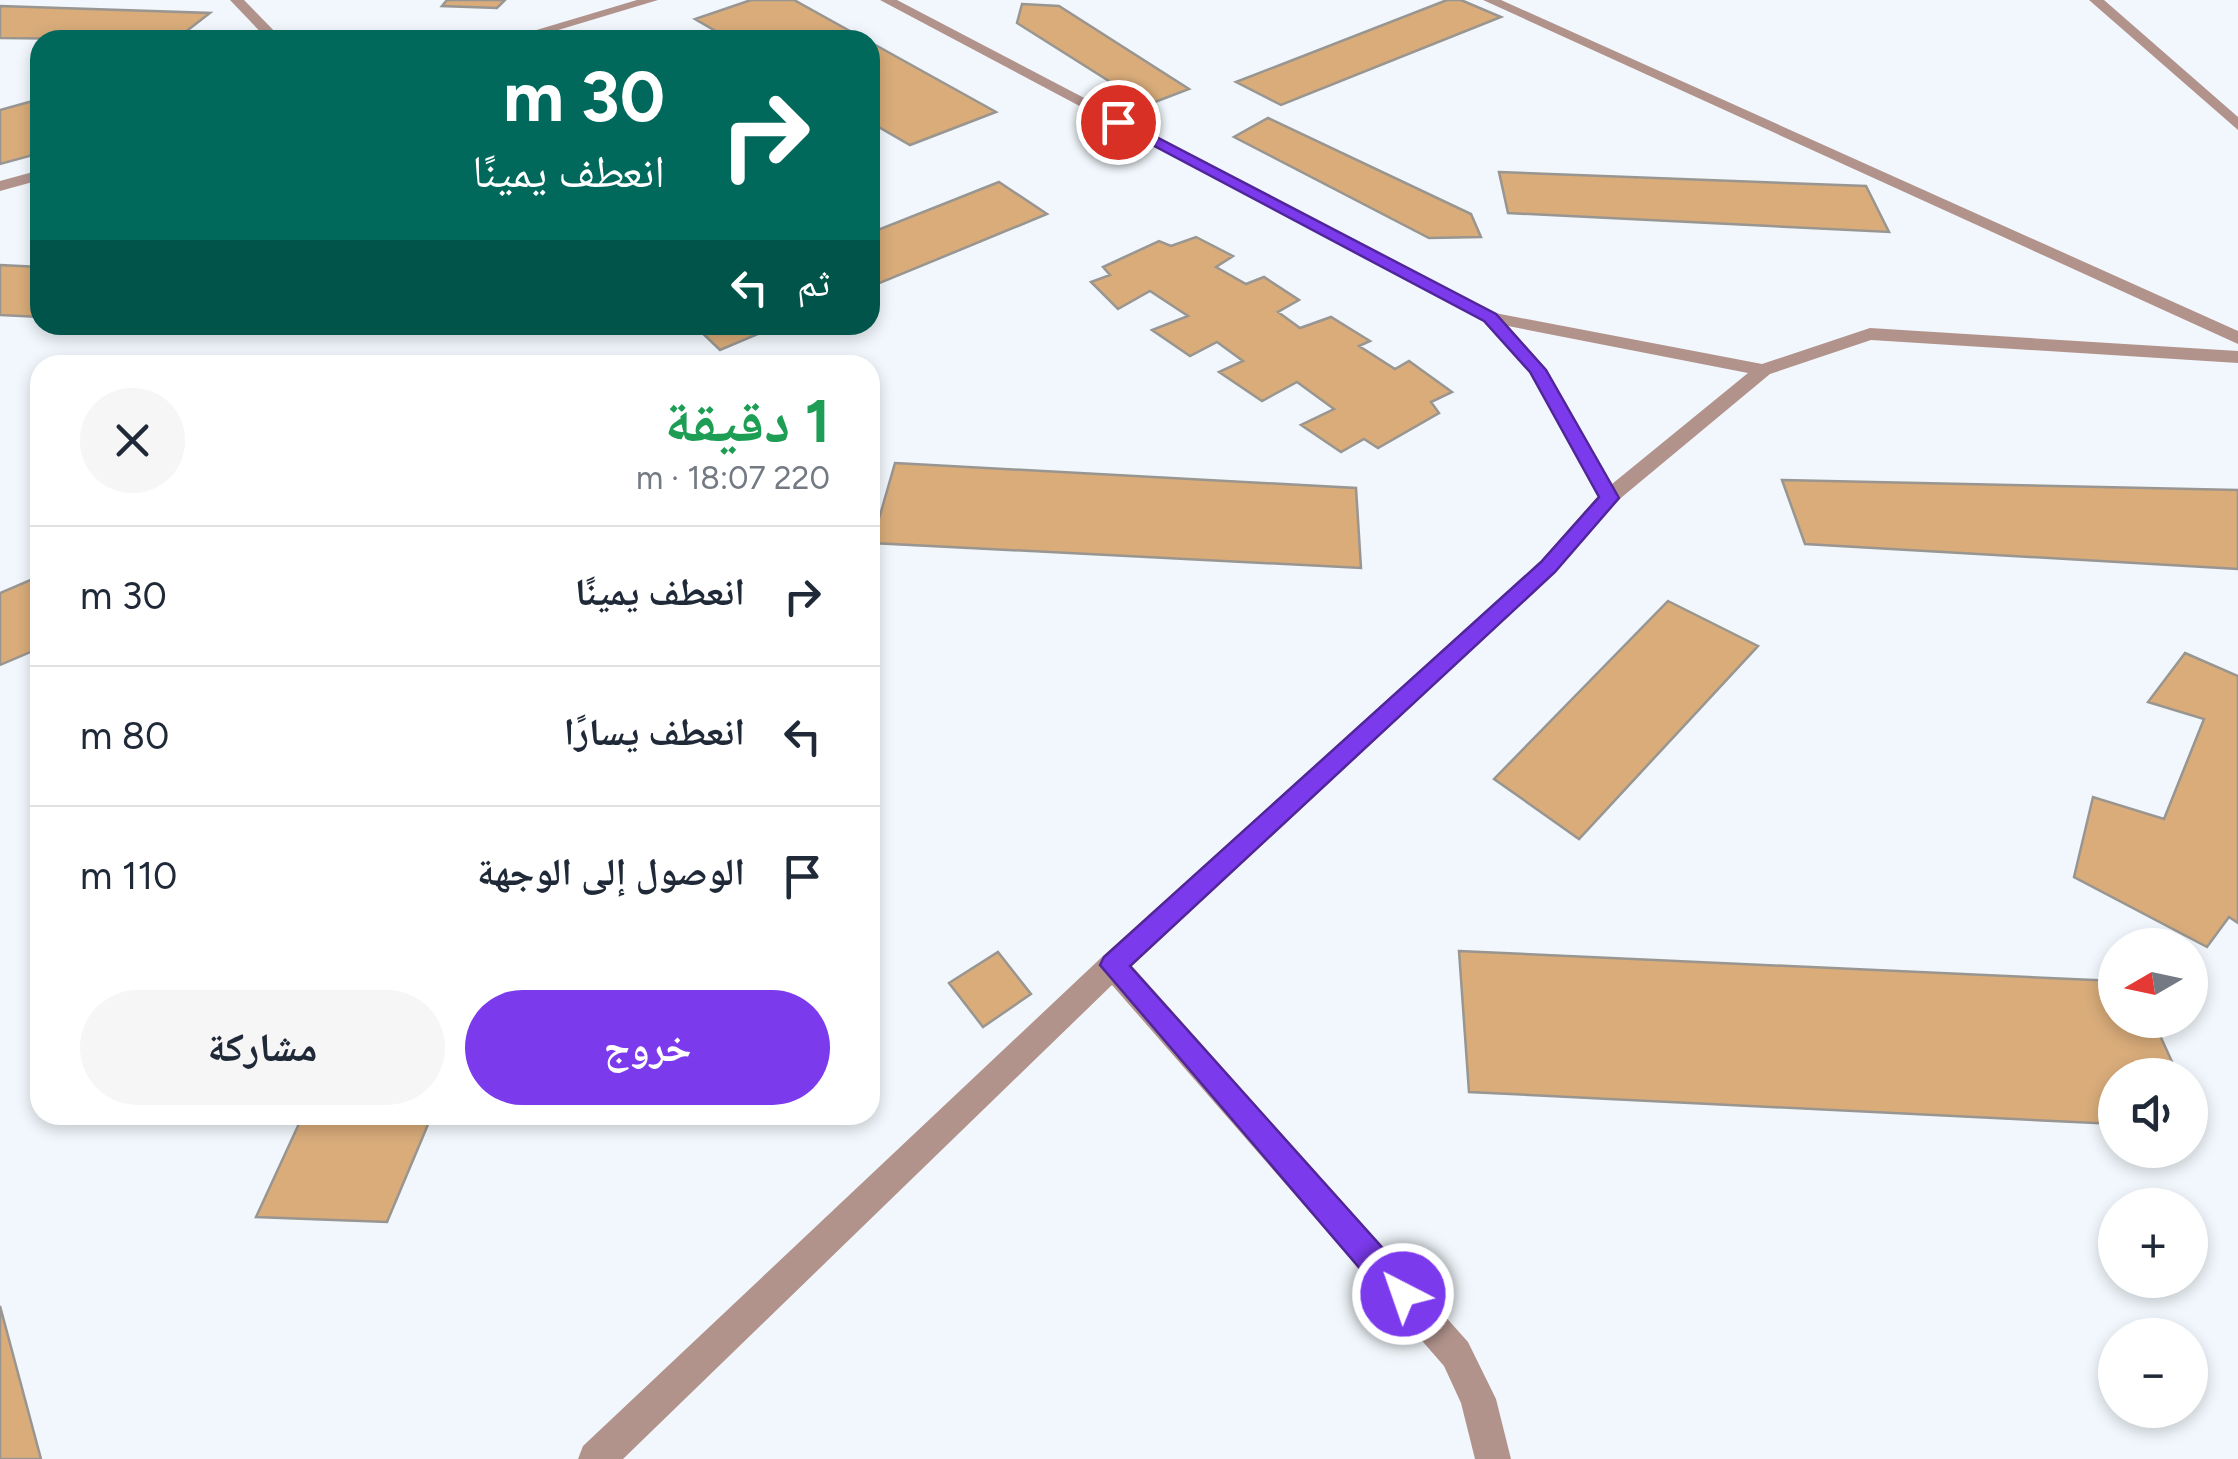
<!DOCTYPE html>
<html lang="ar">
<head>
<meta charset="utf-8">
<style>
	body { margin:0; font-family:Figtree,"Noto Naskh Arabic",sans-serif; background:#f6f6f7; color:#1f2937; direction:rtl; height:100vh; display:flex; flex-direction:column; font-size:38px; white-space:nowrap }
	* { box-sizing:border-box; margin:0 }
	p { font-size:32px; color:#747a83 }
	.icon { flex:none; width:55px; height:55px; fill:none; stroke:currentColor; stroke-width:2; stroke-linecap:round; stroke-linejoin:round }
	.map { position:relative; flex:1; overflow:hidden; direction:ltr }
	.details { position:absolute; left:30px; top:355px; width:850px; height:770px; display:flex; flex-direction:column; background:#fff; border-radius:30px; box-shadow:0 5px 15px #0003; direction:rtl }
	.details>* { flex:none }
	.guide { position:absolute; left:30px; top:30px; width:850px; height:305px; border-radius:30px; box-shadow:0 5px 15px #0003; direction:rtl; background:#00695c; color:#fff; overflow:hidden }
	.needle { width:65px; rotate:261deg }
	.buttons { position:absolute; left:2098px; top:928px; display:grid; gap:20px }
	.buttons a { display:grid; place-items:center; width:110px; height:110px; border-radius:50%; background:#fff; box-shadow:0 5px 15px #0003; font-size:50px }
	.pin { position:absolute; display:grid; place-items:center; width:85px; height:85px; color:#fff; margin:-42px; border:5px solid #fff; border-radius:50%; box-shadow:0 2px 10px #0007 }
	.me { position:absolute; width:110px; margin:-55px; rotate:319deg; stroke-linejoin:round; filter:drop-shadow(0 0 8px #0008) }
	.turn { display:flex; align-items:center; gap:35px; height:210px; padding:0 50px; font-size:45px }
	.turn .icon { width:130px; height:130px; stroke-width:2.5 }
	.turn b { display:block; font-size:70px; line-height:85px }
	.then { display:flex; align-items:center; height:95px; padding:0 50px; background:#0003; gap:20px; font-size:38px }
	.round { display:grid; place-items:center; flex:none; width:105px; height:105px; border-radius:52px; background:#f6f6f7 }
	.summary { display:flex; align-items:center; justify-content:space-between; height:170px; padding:0 50px }
	h1 { font-size:60px; font-weight:700; line-height:75px; color:#1e9e55 }
	.action { display:flex; gap:20px; margin-top:auto; padding:20px 50px }
	.action a { flex:1; height:115px; border-radius:60px; background:#7c3aed; color:#fff; font-size:40px; font-weight:700; line-height:115px; text-align:center }
	.action a+a { background:#f6f6f7; color:#1f2937 }
	ul { padding:0; list-style:none }
	li { display:flex; align-items:center; gap:30px; height:140px; padding:0 50px; border-top:2px solid #e0e1e3 }
	li div { flex:1 }
	li b { display:block; font-size:38px }
	li em { font-style:normal }
	.map>svg:first-child { display:block }
	.building { fill:#d9ac7a; stroke:#999590; stroke-width:2.5 }
	.lines { fill:none; stroke-linecap:round; stroke-linejoin:round }
	.street { fill:#b1938c; fill-rule:evenodd }
	.route { fill:#7c3aed; stroke:#51269a; stroke-width:2.5 }
</style>
</head>
<body>
<div class="map">
<svg width="2238" height="1459" viewBox="0 0 2238 1459">
	<rect width="100%" height="100%" fill="#f1f7fc"/>
	<path class="building" d="M447,0h58l-8,8 -55,-2z
		M751,0h43l72,40h-135l-36,-21z
		M1447,0h14l40,17 -220,88 -45,-23z
		M1022,4l37,2 130,83 -42,16 -130,-82z
		M0,6l210,7 -35,27 -175,-2z
		M870,42l126,70 -86,33 -40,-23z
		M40,99v54l-40,11v-54z
		M1268,118l203,96 10,23 -52,1 -195,-101z
		M1499,172l367,14 23,46 -381,-19z
		M999,182l48,32 -177,73v-54z
		M1196,237l37,19 -17,11 30,17 18,-7 35,23 -21,12 22,16 31,-11 39,24 -11,5 36,23 14,-8 43,31 -21,10 8,11 -61,35 -14,-9 -23,13 -40,-27 33,-16 -37,-27 -35,19 -43,-29 24,-11 -26,-19 -27,14 -38,-26 36,-14 -38,-25 -32,18 -27,-27 19,-7 -7,-8 56,-26 12,5z
		M0,265l40,2v50l-40,-2z
		M694,325h85l-59,25z
		M895,463l461,25 5,80 -489,-25z
		M1782,480l456,10v79l-433,-25z
		M40,576v72l-40,17v-72z
		M1668,601l90,45 -179,193 -85,-60z
		M2185,653l53,23v247l-9,-6 -22,30 -133,-70 19,-80 71,22 40,-100 -56,-17z
		M1459,951l656,30v39h38l25,55h-63v49l-646,-32z
		M998,952l33,42 -48,33 -34,-44z
		M303,1115h129l-45,107 -131,-5z
		M0,1306l41,153h-41z"/>
	<g class="lines">
		<path class="street" d="M230,0h14l39,40h-15z
			M637,0h21l-133,40h-22z
			M880,0h17l598,313 267,51 108,-36 368,23v12l-367,-23 -101,34 -154,128 -60,70 -424,394 336,376 28,57 15,60h-36l-14,-56 -17,-37 -332,-381 -489,474h-45l5,-13 520,-490 437,-394 58,-66 -69,-124 -45,-51zM1508,326l240,47 -136,111 -65,-114z
			M1483,0h18l737,331v13z
			M2089,0h15l134,117v13z
			M40,170v10l-40,11v-10z"/>
	</g>
	<path class="route" d="M1118,117l378,197 50,56 73,128 -64,74 -425,394 284,317 5,11 -5,12 -11,4 -11,-4 -292,-341 4,-8 437,-395 58,-65 -69,-125 -46,-51 -371,-197z"/>
</svg>
<div class="buttons">
<a><svg class="needle" viewBox="-14 -14 28 28"><path d="M0-13l5 13h-10z" fill="#e53935"/><path d="M0 13l5-13h-10z" fill="#747a83"/></svg></a>
<a><svg class="icon" aria-label="sound" viewBox="0 0 24 24"><path d="M4 9h4l5-4v14l-5-4H4zM17 9q2 3 0 6"/></svg></a>
<a>+</a>
<a>−</a>
</div>
<div class="pin" style="left:1118px;top:122px;background:#d93025"><svg class="icon" aria-label="arrive" viewBox="0 0 24 24"><path d="M6 21V4h12l-3 4 3 4H6"/></svg></div>
<svg class="me" style="left:1403px;top:1294px" viewBox="-20 -20 40 40"><circle r="17" fill="#7c3aed" stroke="#fff" stroke-width="3"/><path d="M0-11L8 9 0 5-8 9z" fill="#fff"/></svg>
<div class="guide">
<div class="turn"><svg class="icon" aria-label="right" viewBox="0 0 24 24"><path d="M7 20v-9h11M14 6l5 5-5 5"/></svg><div><b>30 m</b>انعطف يمينًا</div></div>
<div class="then">ثم<svg class="icon" aria-label="left" viewBox="0 0 24 24"><path d="M17 20v-9H6M10 6l-5 5 5 5"/></svg></div>
</div>
<section class="details">
<div class="summary"><div><h1>1 دقيقة</h1><p>220 m · 18:07</p></div><a class="round"><svg class="icon" aria-label="close" viewBox="0 0 24 24"><path d="M6 6l12 12M18 6L6 18"/></svg></a></div>
<ul>
<li><svg class="icon" aria-label="right" viewBox="0 0 24 24"><path d="M7 20v-9h11M14 6l5 5-5 5"/></svg><div><b>انعطف يمينًا</b></div><em>30 m</em></li>
<li><svg class="icon" aria-label="left" viewBox="0 0 24 24"><path d="M17 20v-9H6M10 6l-5 5 5 5"/></svg><div><b>انعطف يسارًا</b></div><em>80 m</em></li>
<li><svg class="icon" aria-label="arrive" viewBox="0 0 24 24"><path d="M6 21V4h12l-3 4 3 4H6"/></svg><div><b>الوصول إلى الوجهة</b></div><em>110 m</em></li>
</ul>
<div class="action"><a>خروج</a><a>مشاركة</a></div>
</section>
</div>
</body>
</html>
